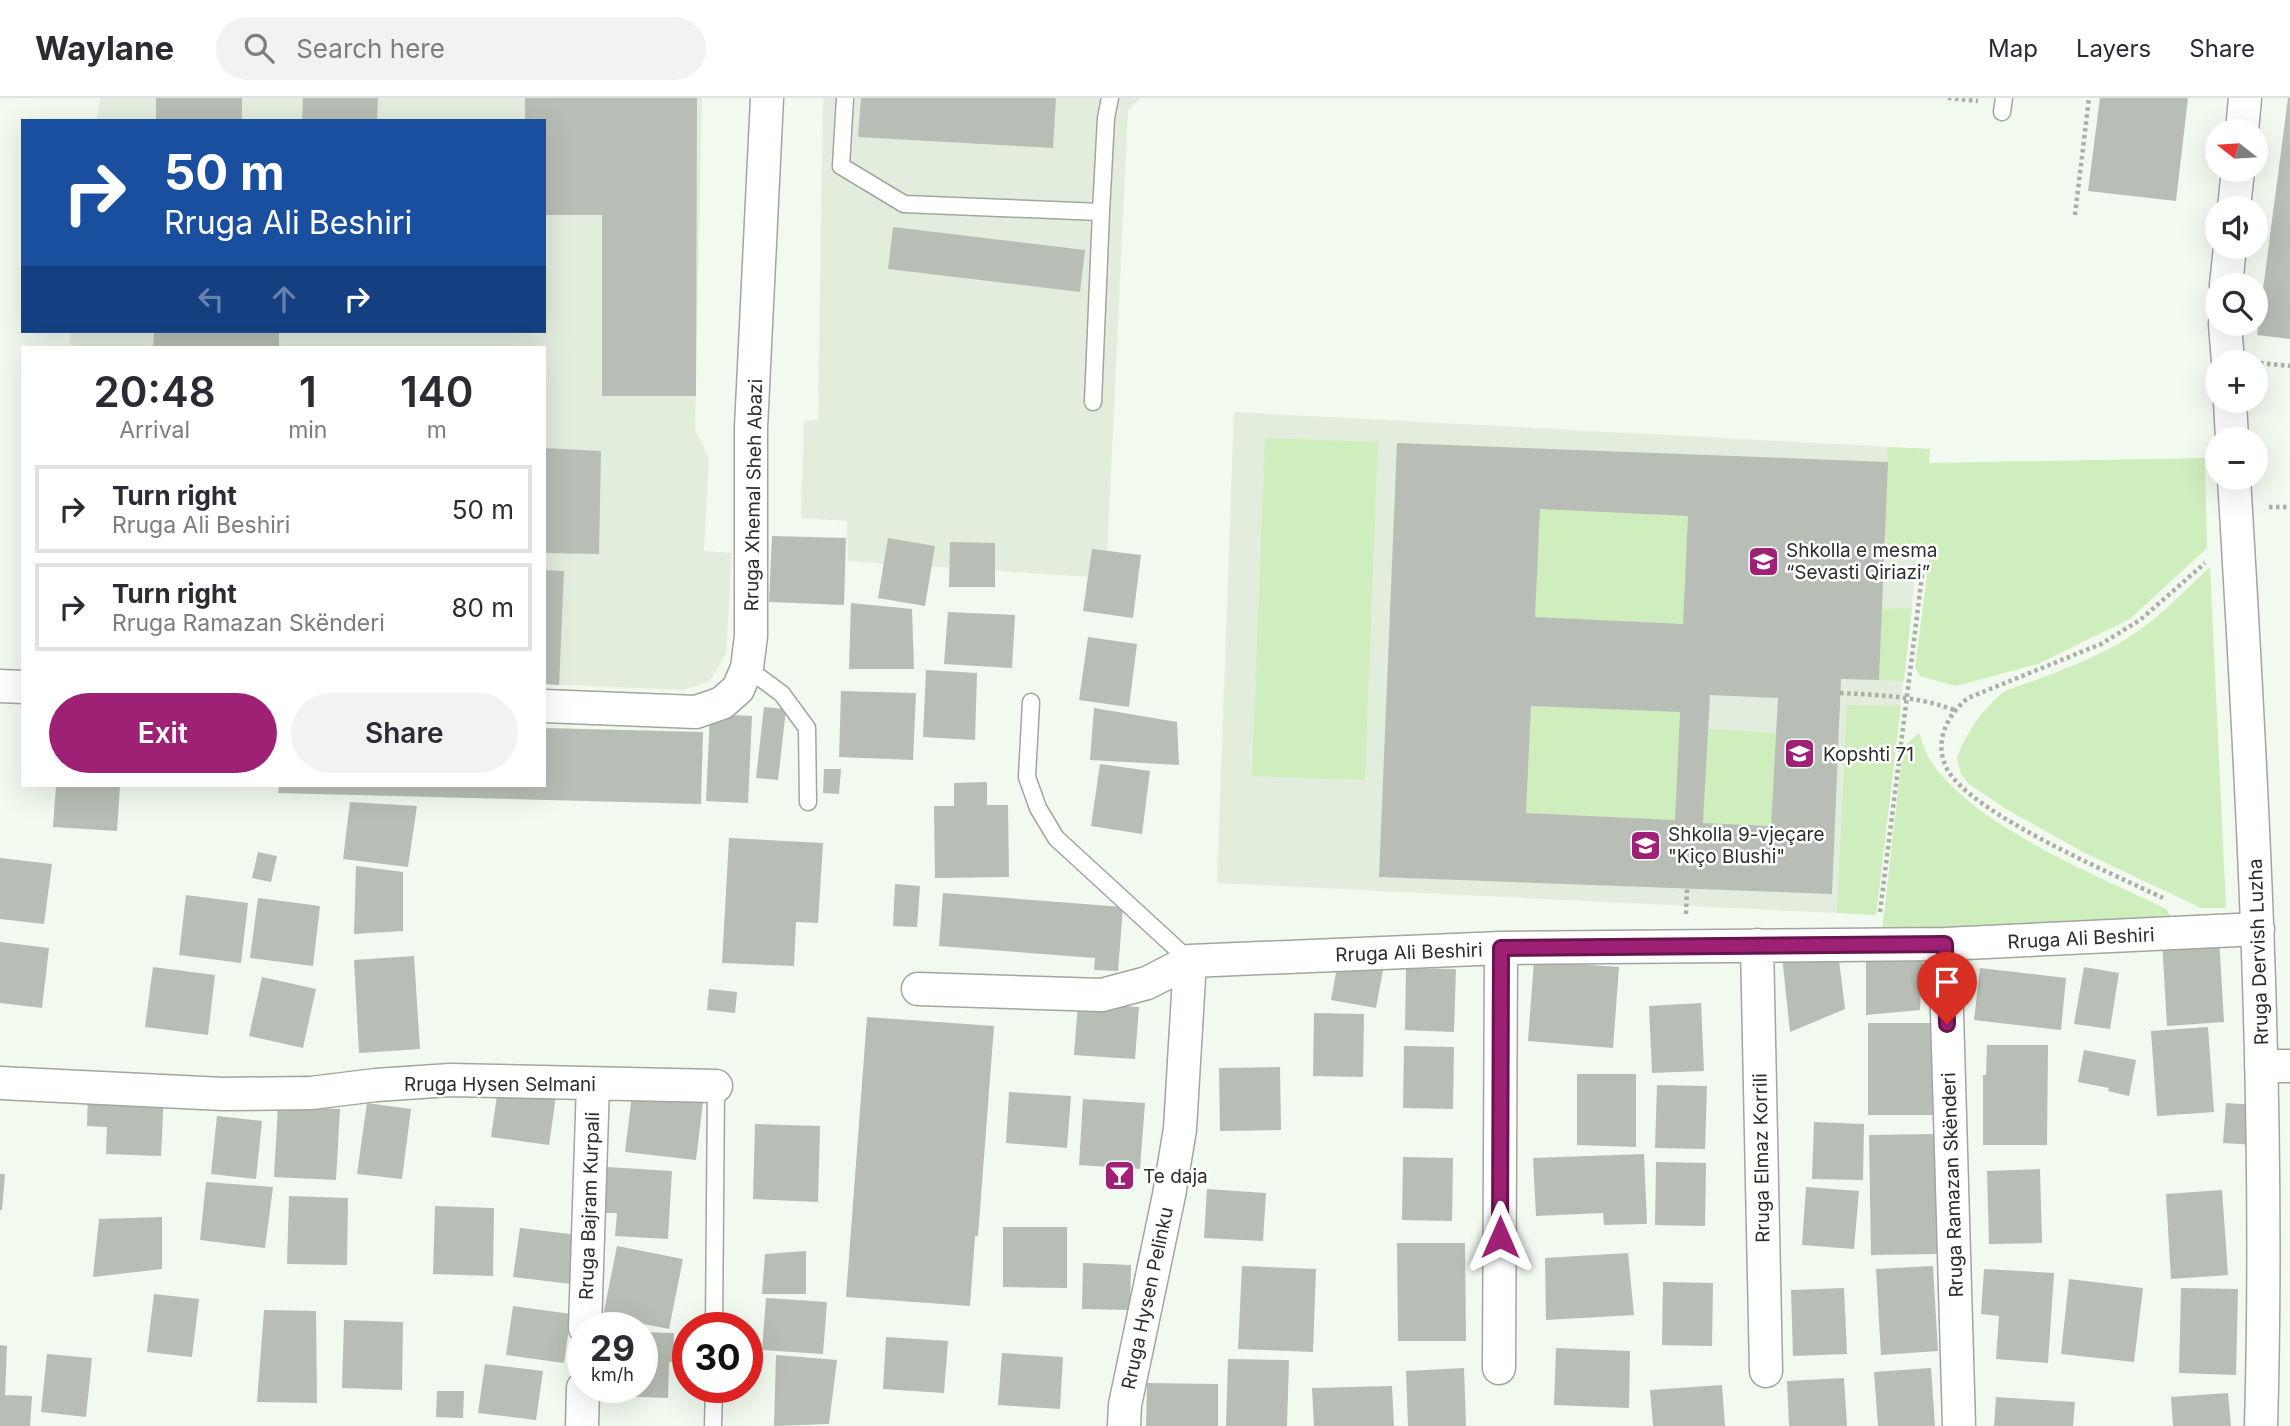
<!DOCTYPE html>
<html lang="en">
<head>
<meta charset="utf-8">
<style>
	body { margin:0; font-family:Inter,sans-serif; background:#f2f2f3; color:#2b2b33; height:100vh; display:flex; flex-direction:column; font-size:26px; white-space:nowrap }
	* { box-sizing:border-box; margin:0 }
	p { font-size:23px; color:#7c7c81 }
	.icon { flex:none; width:38px; height:38px; fill:none; stroke:currentColor; stroke-width:2; stroke-linecap:round; stroke-linejoin:round }
	.map { position:relative; flex:1; overflow:hidden }
	.details { position:absolute; left:21px; top:248px; width:525px; height:441px; display:flex; flex-direction:column; background:#fff; border-radius:0px; box-shadow:0 7px 28px #0002 }
	.details>* { flex:none }
	.top-card { position:absolute; left:21px; top:21px; width:525px; height:214px; border-radius:0px; box-shadow:0 7px 28px #0002; background:#1a4fa0; color:#fff; overflow:hidden }
	.needle { width:46px; rotate:287deg }
	.controls { position:absolute; left:2205px; top:21px; display:grid; gap:14px }
	.controls a { display:grid; place-items:center; width:63px; height:63px; border-radius:50%; background:#fff; box-shadow:0 7px 28px #0002; font-size:35px }
	.speed { position:absolute; left:567px; top:1214px; display:flex; gap:14px; font-size:35px; font-weight:700; text-align:center }
	.speed>* { display:grid; place-content:center; width:91px; height:91px; border-radius:50%; background:#fff; box-shadow:0 7px 28px #0002; line-height:1 }
	.speed small { font-size:18px; font-weight:400 }
	.speed .limit { border:10px solid #d22; background:#fff; color:#111 }
	.pin { position:absolute; display:grid; place-items:center; width:60px; height:60px; color:#fff; margin:-72px -30px; border-radius:50% 50% 50% 0; rotate:-45deg; box-shadow:0 0 7px #0007 }
	.pin .icon { rotate:45deg }
	.me { position:absolute; width:77px; margin:-38px; rotate:0deg; stroke-linejoin:round; filter:drop-shadow(0 0 5px #0008) }
	.turn { display:flex; align-items:center; gap:24px; height:147px; padding:0 28px; font-size:32px }
	.turn .icon { width:91px; height:91px; stroke-width:2.5 }
	.turn b { display:block; font-size:49px; line-height:60px }
	.lanes { display:flex; align-items:center; height:66px; padding:0 28px; background:#0003; justify-content:center; gap:35px; direction:ltr }
	.lanes .off { opacity:.35 }
	.eta { display:flex; justify-content:space-evenly; align-items:center; height:119px; text-align:center }
	.eta b { font-size:42px; font-weight:600; line-height:49px }
	.button { display:flex; gap:14px; margin-top:auto; padding:14px 28px }
	.button a { flex:1; height:80px; border-radius:42px; background:#9e2176; color:#fff; font-size:28px; font-weight:600; line-height:80px; text-align:center }
	.button a+a { background:#f2f2f3; color:#2b2b33 }
	ul { padding:0; list-style:none }
	li { display:flex; align-items:center; gap:21px; height:88px; margin:0 14px 10px; padding:0 14px; border:4px solid #e1e1e2; border-radius:0px }
	li div { flex:1 }
	li b { display:block; font-size:26px }
	li em { font-style:normal }
	header { display:flex; align-items:center; gap:42px; box-sizing:border-box; height:98px; padding:0 35px; background:#fff; border-bottom:2px solid #e1e1e2 }
	header strong { font-size:33px }
	nav { display:flex; gap:38px; margin-inline-start:auto; font-size:24px }
	.search { width:490px; height:63px; background:#f2f2f3; display:flex; align-items:center; gap:18px; box-sizing:border-box; padding:0 24px; border-radius:38px; color:#7c7c81; font-size:26px }
	.map>svg:first-child { display:block }
	.built { fill:#e2eddd }
	.green { fill:#cfeebd }
	.building { fill:#b8beb5; fill-rule:evenodd }
	.lines { fill:none; stroke-linecap:round; stroke-linejoin:round }
	.lane-casing { stroke:#a1a79e; stroke-width:19 }
	.street-casing { stroke:#a1a79e; stroke-width:35 }
	.path { stroke:#aaafa8; stroke-width:4.5; stroke-dasharray:3.5 3.5; stroke-linecap:butt }
	.lane { stroke:#fff; stroke-width:16 }
	.street { stroke:#fff; stroke-width:32 }
	.route-casing { stroke:#67154d; stroke-width:18 }
	.route { stroke:#9e2176; stroke-width:12 }
	.labels { text-anchor:middle; stroke-width:5; stroke-linejoin:round; paint-order:stroke }
	.street-label { font-size:19px; fill:#2c2e2b; stroke:#fff }
	.poi-label { font-size:19px; fill:#2c2e2b; stroke:#fff; text-anchor:start }
</style>
</head>
<body>
<header>
<strong>Waylane</strong>
<div class="search"><svg class="icon" aria-label="search" viewBox="0 0 24 24"><circle cx="10" cy="10" r="6"/><path d="M15 15l6 6"/></svg>Search here</div>
<nav><a>Map</a><a>Layers</a><a>Share</a></nav>
</header>
<div class="map">
<svg width="2290" height="1328" viewBox="0 0 2290 1328">
	<rect width="100%" height="100%" fill="#f2f9ef"/>
	<path class="built" d="M101,0h601l-7,331 14,30 -5,92 28,2 -6,101 -16,27 -26,9 -140,-6v-336h-474l1,-17h473v-210h-448z
		M823,0h317l-12,12 -22,468 -258,-17 -1,-40 -46,-3 3,-97 14,-1z
		M1234,314l696,37 -54,466 -659,-32z"/>
	<path class="green" d="M1265,340l113,4 -13,338 -113,-4z
		M1888,349l42,2 -1,14 276,-5 2,90 -77,71 -92,45 -82,22 -36,-10 -5,-9 14,-107 -11,-1 1,-10 -34,-2z
		M1540,411l148,7 -5,108 -148,-7z
		M2210,469l16,341h-25l-118,-56 -77,-43 -37,-25 -8,-10 -4,-15c7,-24 28,-53 48,-68 44,-16 93,-32 132,-59 26,-19 50,-43 73,-65z
		M1912,510l-8,73 -25,-1 3,-71z
		M1847,607l54,1 -25,209 -39,-2z
		M1531,608l149,6 -5,108 -149,-7z
		M1708,631l68,4 -5,93 -68,-3z
		M1919,635c4,12 8,24 16,34 46,62 161,108 231,142l9,14 -293,8 21,-184z"/>
	<path class="building" d="M156,0h86v23h-86z
		M303,0h75l-1,23h-75z
		M525,0h172l-1,298h-94v-181h-58v-94h-19z
		M861,0h195l-3,50 -195,-11z
		M2100,0h88l-12,103 -88,-10z
		M2288,0h2v241l-33,-4z
		M893,129l192,23 -5,42 -192,-23z
		M154,233h125v17h-126z
		M1397,345l491,19 -9,218 -38,-1 -9,215 -453,-17zM1540,411l148,7 -5,108 -148,-7zM1710,597l68,3 -7,128 -68,-3zM1531,608l149,6 -5,108 -149,-7z
		M544,350l57,3 -2,103 -55,-1z
		M772,438l74,2 -2,67 -75,-3z
		M888,440l47,8 -10,60 -47,-8z
		M950,444l45,1v44h-46z
		M1092,451l49,6 -8,63 -50,-7z
		M544,472l20,1 -5,114 -15,-1z
		M851,505l61,6 2,60h-65z
		M948,514l67,3 -3,53 -68,-4z
		M1088,539l49,7 -8,63 -50,-7z
		M926,572l51,3 -2,67 -52,-3z
		M841,593l75,2 -3,67 -74,-3z
		M764,609l22,2 -8,71 -22,-2z
		M1094,610l83,14 2,43 -89,-5z
		M710,616l42,2 -4,87 -42,-2z
		M544,630l159,4 -2,72 -423,-11 1,-7h265z
		M1100,666l50,7 -8,63 -51,-8z
		M824,671h17l-2,25 -16,-1z
		M987,684v23h21l1,72 -74,1 -1,-72h20v-23z
		M56,688h64l-3,45 -64,-4z
		M350,704l67,4 -9,61 -65,-8z
		M729,740l94,5 -5,80 -22,-1 -2,44 -72,-3z
		M258,754l19,4 -6,26 -19,-4z
		M0,760l52,6 -8,60 -44,-5z
		M356,768l47,6v59l-49,3z
		M895,786l25,2 -3,41 -24,-1z
		M943,795l180,14 -5,64 -24,-1 1,-12 -156,-12z
		M186,797l62,8 -7,60 -62,-8z
		M258,800l62,8 -7,60 -63,-8z
		M2219,839l5,85 -57,4 -5,-85z
		M0,844l49,6 -7,60 -42,-5z
		M1838,854l7,57 -55,23 -8,-76z
		M1923,857l-3,55 -54,5v-56z
		M414,858l6,93 -61,4 -5,-93z
		M1534,863l85,6 -6,81 -85,-7z
		M1338,864l45,8 -7,38 -45,-8z
		M153,869l62,8 -7,60 -63,-8z
		M2084,869l35,6 -9,56 -36,-5z
		M1406,870l50,1 -2,63 -49,-2z
		M1980,870l86,10 -5,52 -87,-10z
		M262,879l54,12 -13,59 -54,-12z
		M709,891l28,3 -2,21 -28,-3z
		M1078,905l61,4 -4,52 -61,-4z
		M1701,905l3,68 -52,2 -3,-67z
		M1314,915l50,1 -1,63 -50,-1z
		M867,919l127,9 -16,210h-3l-5,70 -124,-9z
		M1868,925h64l1,92h-65z
		M2208,929l6,85 -57,4 -6,-85z
		M1987,947h61l-1,100h-64v-70h3z
		M1404,948l50,1 -1,62 -50,-1z
		M2084,952l52,10 -7,36 -21,-5 1,-3 -31,-6z
		M1280,969l1,63 -61,1 -1,-63z
		M1577,976h59v73l-59,-2z
		M1657,987l50,1 -2,63 -50,-1z
		M498,990l58,8 -7,49 -58,-8z
		M88,992l76,3 -3,63 -55,-2 1,-27 -20,-1z
		M1009,994l62,4 -4,52 -61,-5z
		M632,996l71,8 -7,58 -71,-8z
		M1083,1001l62,4 -5,66 -61,-4z
		M367,1005l44,6 -9,70 -45,-5z
		M2226,1005l32,2 -2,40 -33,-2z
		M278,1008l62,3 -4,71 -62,-3z
		M217,1018l45,5 -6,58 -45,-5z
		M1814,1024l50,2 -1,56 -51,-1z
		M755,1026l65,2 -2,76 -65,-3z
		M1936,1036l1,120 -66,1 -2,-120z
		M1644,1056l3,70 -43,1 -1,-12 -67,3 -3,-58z
		M1403,1059l50,1 -1,63 -50,-1z
		M1656,1064l50,1 -1,63 -50,-1z
		M607,1069l65,4 -4,68 -53,-3 2,-23h-13z
		M2040,1071l2,74 -53,1 -2,-73z
		M0,1076h5l-3,36h-2z
		M206,1084l67,5 -8,61 -65,-8z
		M1806,1089l53,4 -5,58 -52,-4z
		M1207,1091l59,4 -3,48 -59,-3z
		M2222,1092l6,85 -57,4 -5,-85z
		M289,1098l59,2 -1,67 -60,-1z
		M435,1108l59,2 -1,68 -60,-2z
		M162,1119v52l-69,8 6,-58z
		M1003,1129h64v61l-64,-1z
		M520,1130l58,7 -7,49 -58,-7z
		M1397,1145h68l1,98h-68z
		M617,1148l66,13 -14,70 -66,-13z
		M806,1153v43h-44l3,-40z
		M1628,1155l6,62 -88,5 -1,-62z
		M1083,1165l48,2 -1,45 -48,-1z
		M1242,1168l74,3 -3,83 -75,-3z
		M1933,1168l5,85 -57,4 -5,-86z
		M1984,1171l70,4 -6,90 -52,-4 3,-43 -18,-2z
		M2069,1181l74,9 -9,74 -73,-8z
		M1663,1184l50,1 -1,63 -50,-1z
		M1844,1190l3,66 -54,2 -2,-66z
		M2181,1190l57,1 -2,86 -57,-2z
		M154,1196l45,5 -7,58 -45,-5z
		M766,1200l61,4 -4,52 -61,-4z
		M513,1208l58,8 -7,49 -58,-8z
		M264,1212l52,1 1,92 -60,-1z
		M344,1222l59,2 -1,68 -60,-2z
		M642,1234l32,1 -1,29h-4l-1,36 -53,-2v-8h27z
		M886,1239l62,4 -4,52 -61,-4z
		M0,1247l7,1 -2,49 27,1 -2,30h-30z
		M1556,1250l74,3 -1,57 -75,-3z
		M1002,1255l61,4 -3,52 -62,-4z
		M47,1256l45,4 -6,59 -45,-5z
		M776,1257l61,5 -8,64 -55,2z
		M1228,1261l61,1 -2,66h-61z
		M485,1266l58,7 -7,49 -58,-7z
		M1464,1270l2,58h-58l-2,-55z
		M1931,1270l4,58h-57l-4,-54z
		M1844,1280l3,48h-58l-2,-45z
		M1147,1285l71,1v42h-72z
		M1722,1287l3,41h-72l-3,-36z
		M1392,1288l2,40h-80l-2,-38z
		M437,1293h27l-1,27 -27,-1z
		M2228,1295l3,33h-58l-2,-29z
		M1996,1299l79,5 -2,24h-79z"/>
	<g class="lines">
		<defs>
			<path id="lane" d="M845,0l-4,68 63,38 197,8 5,-94 4,-20
				M2002,14l2,-14
				M1093,304l8,-190
				M747,570l35,26 25,34 1,74
				M1031,604l-4,75 11,31 18,30 134,123
				M714,1230l2,-242
				M713,1328l1,-38"/>
			<path id="street" d="M2242,33l3,-33
				M2234,110l4,-38
				M2226,187l4,-38
				M2225,226l3,38
				M2230,303l2,38
				M2234,380c19,316 36,632 27,948
				M0,588l23,1
				M544,608l152,6 26,-9 16,-14 9,-21 4,-32v-208l16,-330
				M1945,846l14,482
				M1757,847l9,426
				M918,891l184,6 45,-12 43,-22 311,-13 444,-4 313,-15
				M2261,968h29
				M0,985l223,11 88,-1 65,-8 74,-5 266,6
				M585,1230l8,-244
				M1499,1270l2,-420
				M582,1328l1,-38
				M1124,1328l1,-21 44,-210 11,-66 10,-168"/>
		</defs>
		<use href="#lane" class="lane-casing"/>
		<use href="#street" class="street-casing"/>
		<path class="path" d="M1948,0l30,3
			M2075,117l14,-117
			M2260,265l30,3
			M2269,409h21
			M1840,595c40,2 77,3 114,17
			M2163,800c-48,-23 -193,-85 -216,-129 -14,-27 0,-54 21,-71l133,-54 39,-24 65,-57
			M1880,814l42,-336 -39,-1
			M1686,816l1,-25"/>
		<use href="#lane" class="lane"/>
		<use href="#street" class="street"/>
	</g>
	<g class="lines">
		<defs>
			<path id="route" d="M1500,1139l1,-289 444,-4 2,80"/>
		</defs>
		<use href="#route" class="route-casing"/>
		<use href="#route" class="route"/>
	</g>
	<defs>
		<symbol id="school-square" viewBox="-11 -11 22 22"><rect x="-9" y="-9" width="18" height="18" rx="4" fill="#9e2176" stroke="#fff"/><path d="M0-5L7-2L0 1L-7-2ZM-4 1L0 2.5L4 1V4Q0 6-4 4Z" fill="#fff"/></symbol>
		<symbol id="bar-square" viewBox="-11 -11 22 22"><rect x="-9" y="-9" width="18" height="18" rx="4" fill="#9e2176" stroke="#fff"/><path d="M-6-5H6L.8 .8V4.5H3.5V6h-7V4.5H-.8V.8Z" fill="#fff"/></symbol>
	</defs>
	<g fill-rule="evenodd">
		<use href="#school-square" x="1746" y="446" width="35" height="35"/>
		<use href="#school-square" x="1782" y="638" width="35" height="35"/>
		<use href="#school-square" x="1628" y="730" width="35" height="35"/>
		<use href="#bar-square" x="1102" y="1060" width="35" height="35"/>
	</g>
	<g class="labels">
		<g class="street-label">
			<text transform="translate(753 397) rotate(-89)" y="7">Rruga Xhemal Sheh Abazi</text>
			<text transform="translate(2081 840) rotate(-3)" y="7">Rruga Ali Beshiri</text>
			<text transform="translate(1409 854) rotate(-2)" y="7">Rruga Ali Beshiri</text>
			<text transform="translate(2258 854) rotate(-92)" y="7">Rruga Dervish Luzha</text>
			<text x="500" y="993">Rruga Hysen Selmani</text>
			<text transform="translate(1761 1060) rotate(-91)" y="7">Rruga Elmaz Korrili</text>
			<text transform="translate(1952 1087) rotate(-92)" y="7">Rruga Ramazan Skënderi</text>
			<text transform="translate(589 1108) rotate(-88)" y="7">Rruga Bajram Kurpali</text>
			<text transform="translate(1147 1200) rotate(-78)" y="7">Rruga Hysen Pelinku</text>
		</g>
		<g class="poi-label">
			<text x="1786" y="459">Shkolla e mesma<tspan x="1786" dy="22">“Sevasti Qiriazi”</tspan></text>
			<text x="1823" y="663">Kopshti 71</text>
			<text x="1668" y="743">Shkolla 9-vjeçare<tspan x="1668" dy="22">"Kiço Blushi"</tspan></text>
			<text x="1143" y="1085">Te daja</text>
		</g>
	</g>
</svg>
<div class="controls">
<a><svg class="needle" viewBox="-14 -14 28 28"><path d="M0-13l5 13h-10z" fill="#e53935"/><path d="M0 13l5-13h-10z" fill="#7c7c81"/></svg></a>
<a><svg class="icon" aria-label="sound" viewBox="0 0 24 24"><path d="M4 9h4l5-4v14l-5-4H4zM17 9q2 3 0 6"/></svg></a>
<a><svg class="icon" aria-label="search" viewBox="0 0 24 24"><circle cx="10" cy="10" r="6"/><path d="M15 15l6 6"/></svg></a>
<a>+</a>
<a>−</a>
</div>
<div class="speed"><div>29<small>km/h</small></div><div class="limit">30</div></div>
<div class="pin" style="left:1947px;top:926px;background:#d93025"><svg class="icon" aria-label="arrive" viewBox="0 0 24 24"><path d="M6 21V4h12l-3 4 3 4H6"/></svg></div>
<svg class="me" style="left:1500px;top:1139px" viewBox="-20 -20 40 40"><path d="M0-17L14 15 0 8-14 15z" fill="#9e2176" stroke="#fff" stroke-width="4"/></svg>
<div class="top-card">
<div class="turn"><svg class="icon" aria-label="right" viewBox="0 0 24 24"><path d="M7 20v-9h11M14 6l5 5-5 5"/></svg><div><b>50 m</b>Rruga Ali Beshiri</div></div>
<div class="lanes"><svg class="icon off" aria-label="left" viewBox="0 0 24 24"><path d="M17 20v-9H6M10 6l-5 5 5 5"/></svg><svg class="icon off" aria-label="ahead" viewBox="0 0 24 24"><path d="M12 20V5M6 11l6-6 6 6"/></svg><svg class="icon" aria-label="right" viewBox="0 0 24 24"><path d="M7 20v-9h11M14 6l5 5-5 5"/></svg></div>
</div>
<section class="details">
<div class="eta">
<div><b>20:48</b><p>Arrival</p></div>
<div><b>1</b><p>min</p></div>
<div><b>140</b><p>m</p></div>
</div>
<ul>
<li><svg class="icon" aria-label="right" viewBox="0 0 24 24"><path d="M7 20v-9h11M14 6l5 5-5 5"/></svg><div><b>Turn right</b><p>Rruga Ali Beshiri</p></div><em>50 m</em></li>
<li><svg class="icon" aria-label="right" viewBox="0 0 24 24"><path d="M7 20v-9h11M14 6l5 5-5 5"/></svg><div><b>Turn right</b><p>Rruga Ramazan Skënderi</p></div><em>80 m</em></li>
</ul>
<div class="button"><a>Exit</a><a>Share</a></div>
</section>
</div>
</body>
</html>
